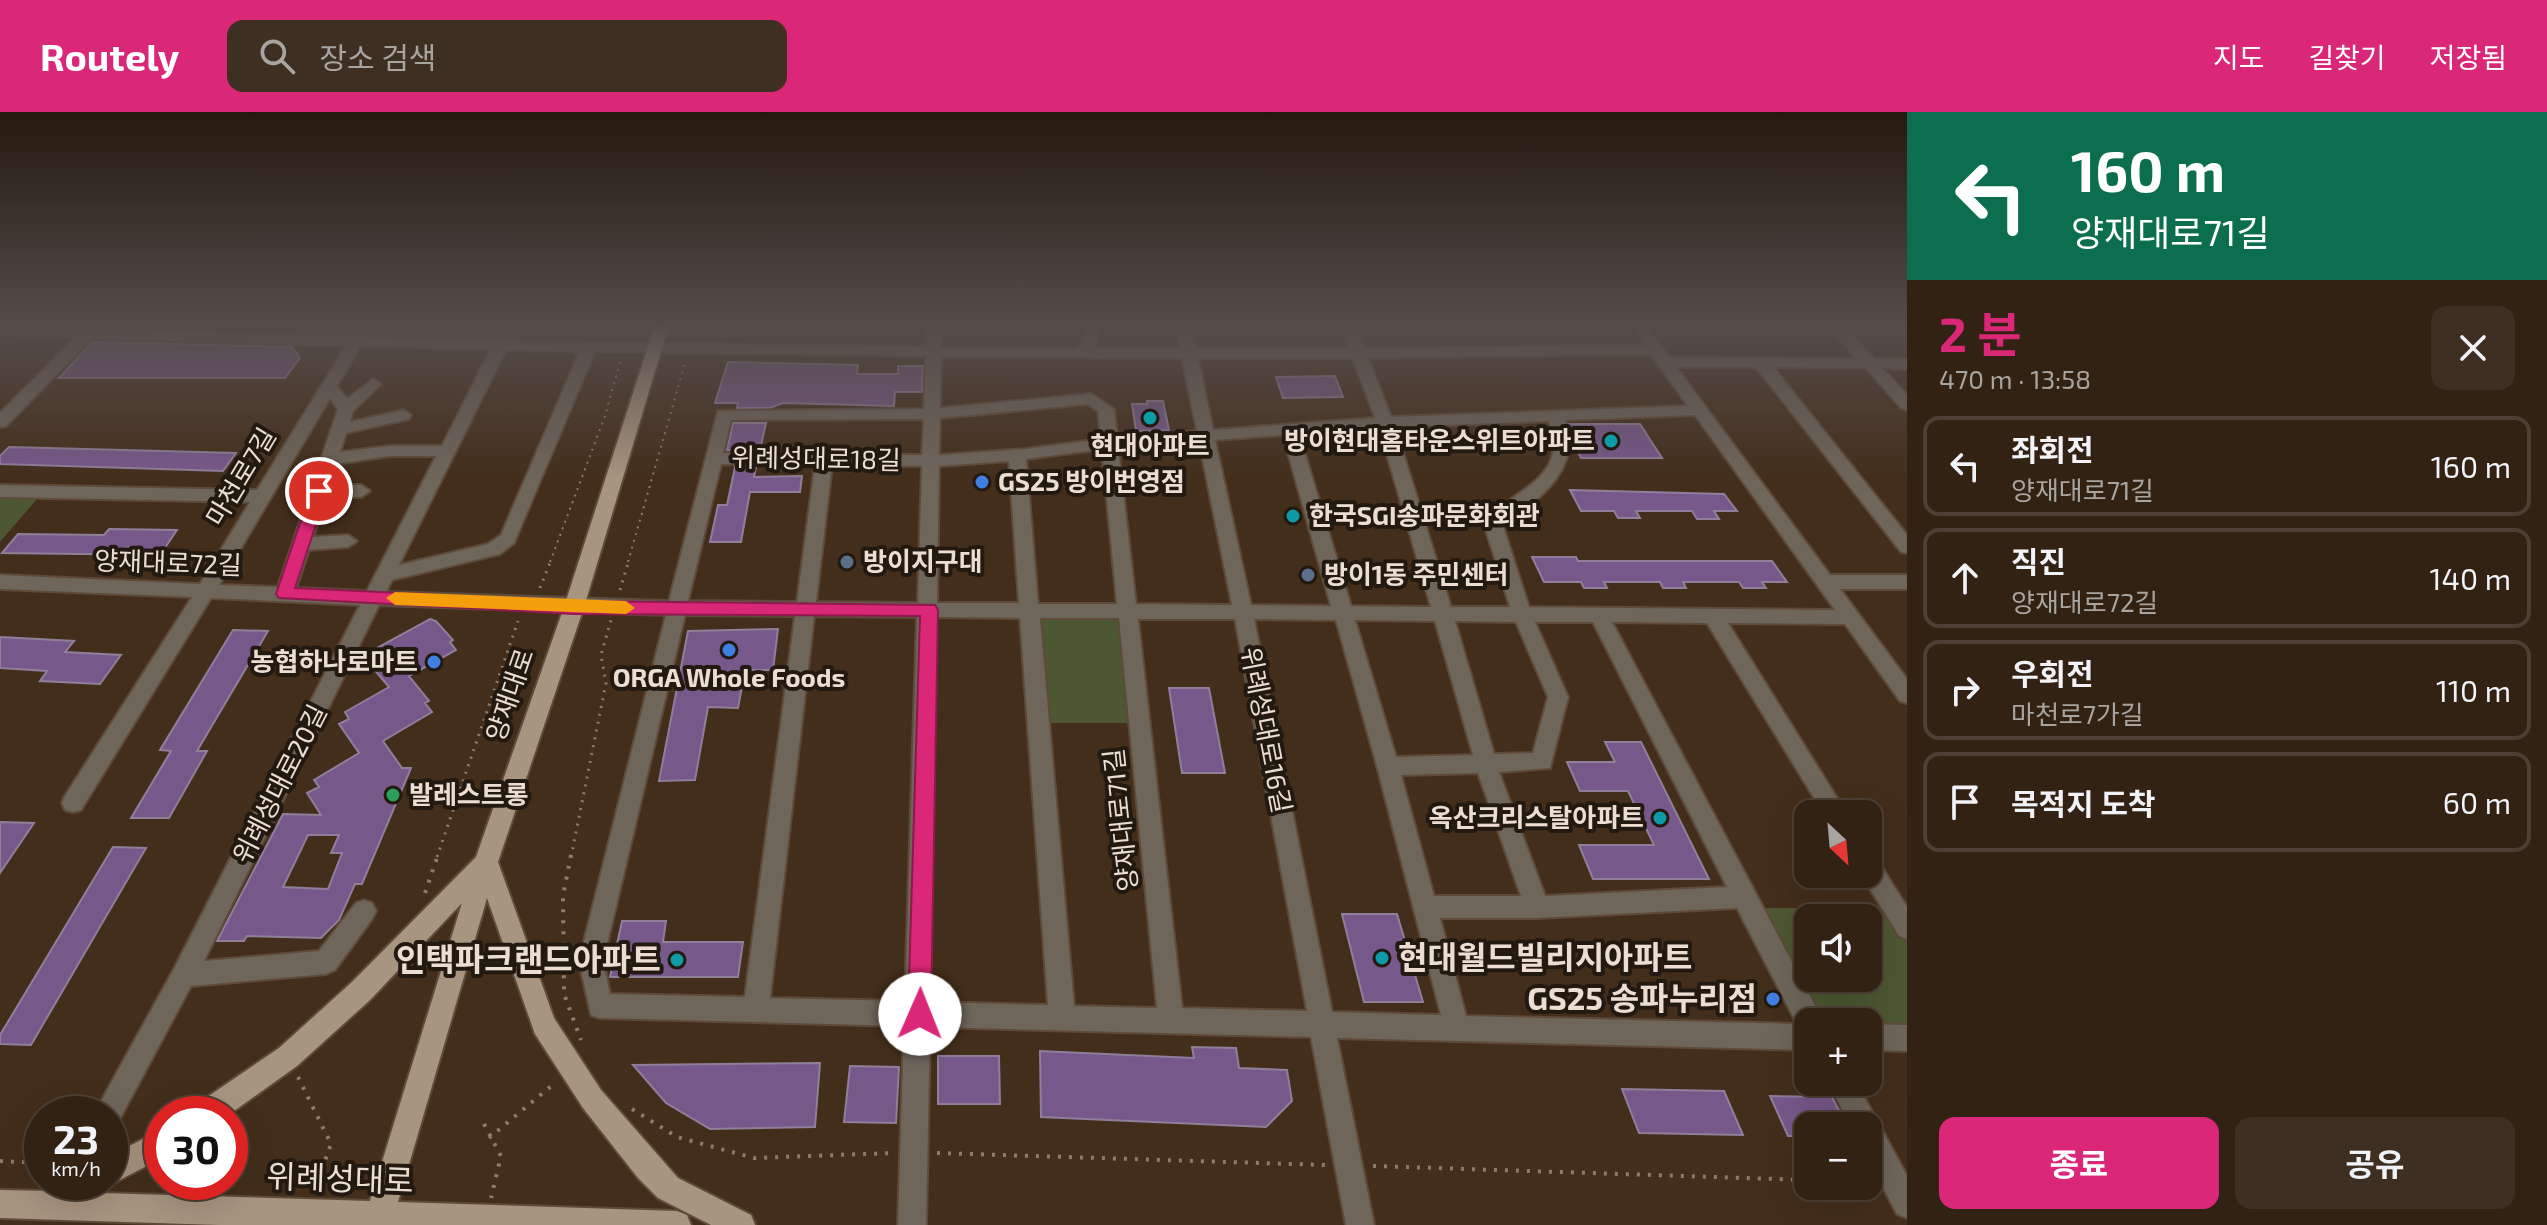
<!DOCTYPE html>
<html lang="ko">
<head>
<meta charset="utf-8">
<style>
	body { margin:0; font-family:"Exo 2","Noto Sans KR",sans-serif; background:#3d2f22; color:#f1f3f6; height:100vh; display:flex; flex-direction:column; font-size:30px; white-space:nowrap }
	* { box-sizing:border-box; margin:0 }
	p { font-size:26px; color:#a8a4a0 }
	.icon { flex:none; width:44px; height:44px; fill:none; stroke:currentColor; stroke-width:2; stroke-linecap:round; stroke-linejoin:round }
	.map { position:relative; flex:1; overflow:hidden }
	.sheet { display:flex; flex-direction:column; background:#322214; width:640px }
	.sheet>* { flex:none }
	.top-card { background:#0b6e4f; color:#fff; overflow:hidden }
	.needle { width:52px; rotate:154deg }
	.tools { position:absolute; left:1794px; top:688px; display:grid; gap:16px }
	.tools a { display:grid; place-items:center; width:88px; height:88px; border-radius:16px; background:#322214; box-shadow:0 8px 32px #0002,0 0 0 2px #4d3f34; font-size:40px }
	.speed { position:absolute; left:24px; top:984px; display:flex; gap:16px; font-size:40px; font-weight:700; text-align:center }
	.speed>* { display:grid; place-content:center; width:104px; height:104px; border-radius:50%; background:#322214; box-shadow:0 8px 32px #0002,0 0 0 2px #4d3f34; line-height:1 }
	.speed small { font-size:20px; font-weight:400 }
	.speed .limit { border:12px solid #d22; background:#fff; color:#111 }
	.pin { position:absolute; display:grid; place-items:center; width:68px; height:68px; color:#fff; margin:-34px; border:4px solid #fff; border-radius:50%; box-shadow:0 2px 8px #0007 }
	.me { position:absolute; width:88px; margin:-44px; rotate:1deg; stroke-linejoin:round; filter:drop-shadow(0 0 6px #0008) }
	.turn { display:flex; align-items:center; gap:28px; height:168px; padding:0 32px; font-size:36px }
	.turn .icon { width:104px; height:104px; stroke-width:2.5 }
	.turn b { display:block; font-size:56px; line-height:68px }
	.round { display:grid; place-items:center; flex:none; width:84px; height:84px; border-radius:16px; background:#3d2f22 }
	.summary { display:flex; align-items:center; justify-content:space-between; height:136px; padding:0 32px }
	h1 { font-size:48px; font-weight:700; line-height:60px; color:#db2777 }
	.cta { display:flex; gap:16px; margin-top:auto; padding:16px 32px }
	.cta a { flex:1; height:92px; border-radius:16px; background:#db2777; color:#fff; font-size:32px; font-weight:700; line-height:92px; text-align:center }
	.cta a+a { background:#3d2f22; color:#f1f3f6 }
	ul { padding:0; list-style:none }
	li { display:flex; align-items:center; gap:24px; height:100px; margin:0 16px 12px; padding:0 16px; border:4px solid #4d3f34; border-radius:16px }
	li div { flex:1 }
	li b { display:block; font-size:30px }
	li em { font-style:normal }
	header { display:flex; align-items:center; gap:48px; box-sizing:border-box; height:112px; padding:0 40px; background:#db2777; color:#fff }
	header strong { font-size:38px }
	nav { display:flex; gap:44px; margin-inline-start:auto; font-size:28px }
	.search { width:560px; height:72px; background:#3d2f22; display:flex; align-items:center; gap:20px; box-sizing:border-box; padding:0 28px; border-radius:16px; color:#a8a4a0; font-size:30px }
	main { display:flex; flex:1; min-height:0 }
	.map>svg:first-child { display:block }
	.green { fill:#4d5731; fill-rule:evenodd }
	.building { fill:#77588b; stroke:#8f7f9a; stroke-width:2; fill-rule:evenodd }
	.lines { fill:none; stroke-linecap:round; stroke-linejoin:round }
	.minor-casing { stroke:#5e4a38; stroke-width:4 }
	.major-casing { stroke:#5e4a38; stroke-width:4 }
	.path-far2 { stroke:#8d7b6c; stroke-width:2; stroke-dasharray:2 5; stroke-linecap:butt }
	.path-far1 { stroke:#8d7b6c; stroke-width:3; stroke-dasharray:2 6; stroke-linecap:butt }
	.path { stroke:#8d7b6c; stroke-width:4; stroke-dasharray:3 8; stroke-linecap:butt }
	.minor { fill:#6e655b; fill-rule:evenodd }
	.major { fill:#a89580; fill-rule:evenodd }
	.route { fill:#db2777; stroke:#8e194d; stroke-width:2 }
	.slow { fill:#f59e0b }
	.culture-dot { fill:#0f9aa8; stroke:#221911; stroke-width:3 }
	.shop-dot { fill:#3f7fe0; stroke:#221911; stroke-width:3 }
	.service-dot { fill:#5c6f8a; stroke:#221911; stroke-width:3 }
	.leisure-dot { fill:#2e9e5b; stroke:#221911; stroke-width:3 }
	.labels { text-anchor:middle; stroke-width:8; stroke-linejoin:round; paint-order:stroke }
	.poi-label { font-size:26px; font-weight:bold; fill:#ebddd2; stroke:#221911; text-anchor:start }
	.street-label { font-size:26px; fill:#ebddd2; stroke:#221911 }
	.near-poi-label { font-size:32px; font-weight:bold; fill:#ebddd2; stroke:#221911; text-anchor:end }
	.near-street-label { font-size:32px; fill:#ebddd2; stroke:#221911 }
</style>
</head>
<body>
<header>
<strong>Routely</strong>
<div class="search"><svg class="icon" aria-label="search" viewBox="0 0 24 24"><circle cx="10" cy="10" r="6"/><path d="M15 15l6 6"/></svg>장소 검색</div>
<nav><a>지도</a><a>길찾기</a><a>저장됨</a></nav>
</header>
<main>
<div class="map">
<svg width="1907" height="1113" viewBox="0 0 1907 1113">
	<rect width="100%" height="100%" fill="#432e1b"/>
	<path class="green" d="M0,379l43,1 -43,50z
		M1038,500h80l16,111h-88z
		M1760,796h129l18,29v93l-39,-2v-6h-50zM1808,806h60v60h-60z"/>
	<path class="building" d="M92,230l200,5 8,11 -15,20h-226z
		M728,250l130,3 -1,9h41v-8h25l-1,26h-27l-1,14 -111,-3 -13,5h-33l1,-5h-23z
		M1335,264l8,21 -60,1 -7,-21z
		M1147,289h16l6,29 -33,1 -4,-27h15z
		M733,311h33l-6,27h-33z
		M1569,312h71l22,34h-81l-9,-17z
		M9,335l227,6 -13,18 -223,-7v-8z
		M735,355h21l-2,10 48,-1 -2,16h-50l-9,50h-31l8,-37h9z
		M1570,378l154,4 13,17h-23l5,8h-22l-5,-8h-56l4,7h-22l-4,-7h-33z
		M109,417l68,1 -17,25 -158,-2 16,-19 86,1z
		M1532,445h44l2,4h194l15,21h-25l4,6h-23l-4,-6h-56l3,6h-23l-3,-6h-56l3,6h-23l-3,-6h-37z
		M430,507l6,2 17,19 -3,2 6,8 -47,26 20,25 -4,2 7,9 -49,29 19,27h9l-49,116h-7l-16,36 -18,18 -74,-2 -3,5h-27l66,-127 38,1 -14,-22 12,-6 -5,-7 45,-27 -20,-29 10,-5 -4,-7 44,-25 -22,-26 10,-5 -4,-6zM308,723h31l-8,18h11l-14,36 -45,-2z
		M778,517l-5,41h-28l-7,38 -30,-1 -13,73 -36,1 29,-150z
		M233,518l35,1 -71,120h10l-38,67h-38l40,-67 -11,-1z
		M0,525l74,4 -9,11 56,3 -21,29 -60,-3 7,-10 -47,-3z
		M1169,576h40l16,85h-43z
		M1605,630h36l68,137h-116l-14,-34h75l-26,-54h-48l-13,-29h48z
		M0,710l34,1 -34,50z
		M113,735l33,1 -115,197 -31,-1v-9z
		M1342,802h55l26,88h-59z
		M622,809h44l-3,21h80l-5,35h-128z
		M1192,935l44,1 3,20 48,2 5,31 -26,26 -225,-10 -1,-66 154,7z
		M938,944h61l1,48h-62z
		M820,951l-5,64 -105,2 -44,-26 -33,-38z
		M850,954l49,1 -3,56 -52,-1z
		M1622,977l102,2 19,44 -104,-2z
		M1770,984l62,1 15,29h-39v10h-20z"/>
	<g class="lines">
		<defs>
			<path id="minor" d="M927,213h14v23l138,1 8,-24h14l-7,24h87l-5,-24h14l6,24h154l-10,-24h14l11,24 280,-4 -14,-20h14l24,32 188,2 -29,-34h15l31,34h33v10l-25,-1 25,27v15l-6,-2 -35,-40 -93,-1 134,168v18l-6,-1 -145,-185h-80l154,208h77v14h-67l67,90v24l-7,-2 -55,-77 -117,-1 119,191h-23l-117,-191 -95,-1 207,391 4,9h-15v28l-471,-12 37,187h-28l-35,-188 -381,-10 -4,198h-28l6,-199 -304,-8 -9,-3 -12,-54 87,-346 -287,-10 -175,356 115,-10 37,-48 8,-3 8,3 4,8 -4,8 -37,51 -9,4 -135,12 -74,138 -7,2v-12h-16l81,-147 185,-362 -149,-7 -130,212 -8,2 -8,-2 -3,-7 3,-7 127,-199 -192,-8v-14l200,9 50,-82 -250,-5v-12l257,5 89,-144 -254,-8 -86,88 -6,1v-14l76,-76 -76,-3v-8l497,15 429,6zM360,234l131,3 -49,97h-53l-49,6 6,-19 63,-14 2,-4 -8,-5 -53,12 3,-11 28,-27 -8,-5 -26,20 -10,-13zM506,238l74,1 -79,184 -13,9 -89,21zM595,239l331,5 -2,53 -206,2 -49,190 -283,-9 6,-12 108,-26 14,-11zM1651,242l37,52 -297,11 -23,-59zM941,245l241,1 15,73 -80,6 -3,-28 -23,-15 -151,14zM1198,246h155l22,60 -162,12zM330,286l8,11 -60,178 -59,-2zM1088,292l10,7 3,28 -75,10 -87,6 1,-37zM1695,303l140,195 -306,-3 -26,-81c35,-26 80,-57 62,-106zM924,307l-2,36 -199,-2 8,-33zM1549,309c22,60 -39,67 -65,103l26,83h-59l-56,-180zM1379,315l52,180 -80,-1 -52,-172zM1283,323l48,171 -80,-1 -36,-165zM1199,329l33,164 -96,-1 -18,-157zM1102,337l15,155h-79l-12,-145zM389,344h47l-69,135 -71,-3 13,-38 39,-3 9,-6 -9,-6 -35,2 13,-40h35l9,-6 -9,-6h-32l7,-21zM1009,349l10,142h-82l2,-137zM721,352l94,1 -18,137 -109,-1zM832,353l90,1 -4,137 -102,-1zM685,503l110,1 -50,381 -135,-3 -7,-33zM814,504l103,1 -12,384 -135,-3zM936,505l84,1 28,387 -118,-3zM1040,506h79l38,390 -83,-2zM1138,507h97l72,392 -125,-3zM1254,507l82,1 41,146 64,249 -109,-3zM1355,508l80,1 38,134 -77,2zM1455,509l61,1 32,75 -15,56 -39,1zM1535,510h58l134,265 -182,9 -46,-124 51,-4 18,-71zM1478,661l43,123h-87l-33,-121zM1737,796l60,116 -331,-8 -26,-98h97z
				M1868,743l8,3 31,49v32l-8,-3 -38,-62h7z
				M1868,912l39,1v26l-39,-1z
				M1829,970h27l51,94v42l-10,-4 -29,-55v-33h-18z"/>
			<path id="major" d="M655,213h14l-85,282 -86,255 56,156 47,72 77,88 73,37 4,10h-44l-53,-27 -20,-20 -55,-70 -48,-74 -48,-136 -89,304 279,9 10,4 4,10h-472l-219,-7v-28l51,1 15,-9h44v-26l52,-27v29l-52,27 -4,-2 -6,10 270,8 92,-298 -92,97 -73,66 -67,48h-36l3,-10 82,-56 73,-66 124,-125 88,-250z"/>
		</defs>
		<use href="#minor" class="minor-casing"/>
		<use href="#major" class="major-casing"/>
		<path class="path-far2" d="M693,224l3,-11
			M550,450l55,-146 15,-54
			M628,450l57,-199"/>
		<path class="path-far1" d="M540,476l11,-28
			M620,478l9,-30
			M437,745l81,-236
			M571,745l35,-174 -5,-28 10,-35"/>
		<path class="path" d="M571,743l-8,41 1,98 17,46
			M425,781l13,-38
			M298,965l33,67 -17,47
			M632,997l45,28 77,21 139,-5
			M484,1012l17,32 -10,42
			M489,1026l67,-56
			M937,1041l388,12
			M0,1049l42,2
			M1373,1054l435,14"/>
		<use href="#minor" class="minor"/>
		<use href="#major" class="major"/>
	</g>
	<linearGradient id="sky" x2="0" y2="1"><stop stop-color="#25190f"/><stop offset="0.58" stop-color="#554c4a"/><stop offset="1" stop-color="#554c4a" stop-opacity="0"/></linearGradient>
	<rect width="1907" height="368" fill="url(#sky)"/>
	<path class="route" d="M319,374l8,5 -32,97 279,13 361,4 3,5 -7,404 -3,8 -8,4 -9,-4 -3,-8 12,-398 -346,-2 -295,-16 -3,-4 35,-103z"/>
	<path class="slow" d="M395,480l231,9 9,7 -9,6 -231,-9 -9,-7z"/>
	<g class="culture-dot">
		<circle cx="1150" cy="306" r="8"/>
		<circle cx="1611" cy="329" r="8"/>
		<circle cx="1293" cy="404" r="8"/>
		<circle cx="1660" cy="706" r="8"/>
		<circle cx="1382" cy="846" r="8"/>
		<circle cx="677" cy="848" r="8"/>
	</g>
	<g class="shop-dot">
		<circle cx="982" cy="370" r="8"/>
		<circle cx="729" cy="538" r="8"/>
		<circle cx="434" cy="550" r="8"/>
		<circle cx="1773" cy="887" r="8"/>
	</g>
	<g class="service-dot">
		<circle cx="847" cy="450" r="8"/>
		<circle cx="1308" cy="463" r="8"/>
	</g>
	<circle class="leisure-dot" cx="393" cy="683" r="8"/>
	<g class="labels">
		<g class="poi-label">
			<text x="1595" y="338" text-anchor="end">방이현대홈타운스위트아파트</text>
			<text x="1150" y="343" text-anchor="middle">현대아파트</text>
			<text x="998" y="379">GS25 방이번영점</text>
			<text x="1309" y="413">한국SGI송파문화회관</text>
			<text x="863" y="459">방이지구대</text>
			<text x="1324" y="472">방이1동 주민센터</text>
			<text x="418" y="559" text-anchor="end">농협하나로마트</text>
			<text x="729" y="575" text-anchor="middle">ORGA Whole Foods</text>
			<text x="409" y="692">발레스트롱</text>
			<text x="1644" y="715" text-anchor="end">옥산크리스탈아파트</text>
		</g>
		<g class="street-label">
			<text transform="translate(816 347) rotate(1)" y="9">위례성대로18길</text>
			<text transform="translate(241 365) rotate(-59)" y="9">마천로7길</text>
			<text transform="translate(168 451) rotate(2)" y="9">양재대로72길</text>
			<text transform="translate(510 583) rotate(-71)" y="9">양재대로</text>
			<text transform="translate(1266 618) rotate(79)" y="9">위례성대로16길</text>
			<text transform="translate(280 672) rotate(-63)" y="9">위례성대로20길</text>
			<text transform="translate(1121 708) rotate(-96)" y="9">양재대로71길</text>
		</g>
		<g class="near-poi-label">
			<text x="1398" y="857" text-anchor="start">현대월드빌리지아파트</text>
			<text x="661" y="859">인택파크랜드아파트</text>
			<text x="1757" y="898">GS25 송파누리점</text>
		</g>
		<g class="near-street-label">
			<text transform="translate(340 1067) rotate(2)" y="11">위례성대로</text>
		</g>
	</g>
</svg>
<div class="tools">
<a><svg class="needle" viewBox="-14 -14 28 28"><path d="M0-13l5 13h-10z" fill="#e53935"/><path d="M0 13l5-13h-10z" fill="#a8a4a0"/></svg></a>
<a><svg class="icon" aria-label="sound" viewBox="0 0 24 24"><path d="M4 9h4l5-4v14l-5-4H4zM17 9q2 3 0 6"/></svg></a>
<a>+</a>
<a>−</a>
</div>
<div class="speed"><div>23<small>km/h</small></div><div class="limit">30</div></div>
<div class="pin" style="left:319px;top:379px;background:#d93025"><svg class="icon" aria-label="arrive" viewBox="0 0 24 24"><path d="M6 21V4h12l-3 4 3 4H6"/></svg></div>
<svg class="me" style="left:920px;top:902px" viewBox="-20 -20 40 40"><circle r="19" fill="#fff"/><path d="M0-13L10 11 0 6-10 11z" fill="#db2777"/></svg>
</div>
<section class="sheet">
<div class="top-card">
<div class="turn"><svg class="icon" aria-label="left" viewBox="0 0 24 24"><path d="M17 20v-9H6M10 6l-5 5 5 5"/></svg><div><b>160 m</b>양재대로71길</div></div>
</div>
<div class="summary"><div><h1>2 분</h1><p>470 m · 13:58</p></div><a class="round"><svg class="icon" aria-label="close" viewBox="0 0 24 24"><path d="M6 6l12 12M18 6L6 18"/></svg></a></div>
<ul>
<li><svg class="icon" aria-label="left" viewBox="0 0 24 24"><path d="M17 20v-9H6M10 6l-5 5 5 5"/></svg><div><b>좌회전</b><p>양재대로71길</p></div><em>160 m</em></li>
<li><svg class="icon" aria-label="ahead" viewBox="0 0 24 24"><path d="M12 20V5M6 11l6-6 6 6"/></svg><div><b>직진</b><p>양재대로72길</p></div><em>140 m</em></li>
<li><svg class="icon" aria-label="right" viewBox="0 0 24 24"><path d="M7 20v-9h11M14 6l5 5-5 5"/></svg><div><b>우회전</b><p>마천로7가길</p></div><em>110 m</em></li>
<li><svg class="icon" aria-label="arrive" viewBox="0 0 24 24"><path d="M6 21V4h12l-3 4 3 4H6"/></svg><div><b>목적지 도착</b></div><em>60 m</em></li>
</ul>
<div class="cta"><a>종료</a><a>공유</a></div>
</section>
</main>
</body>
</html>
